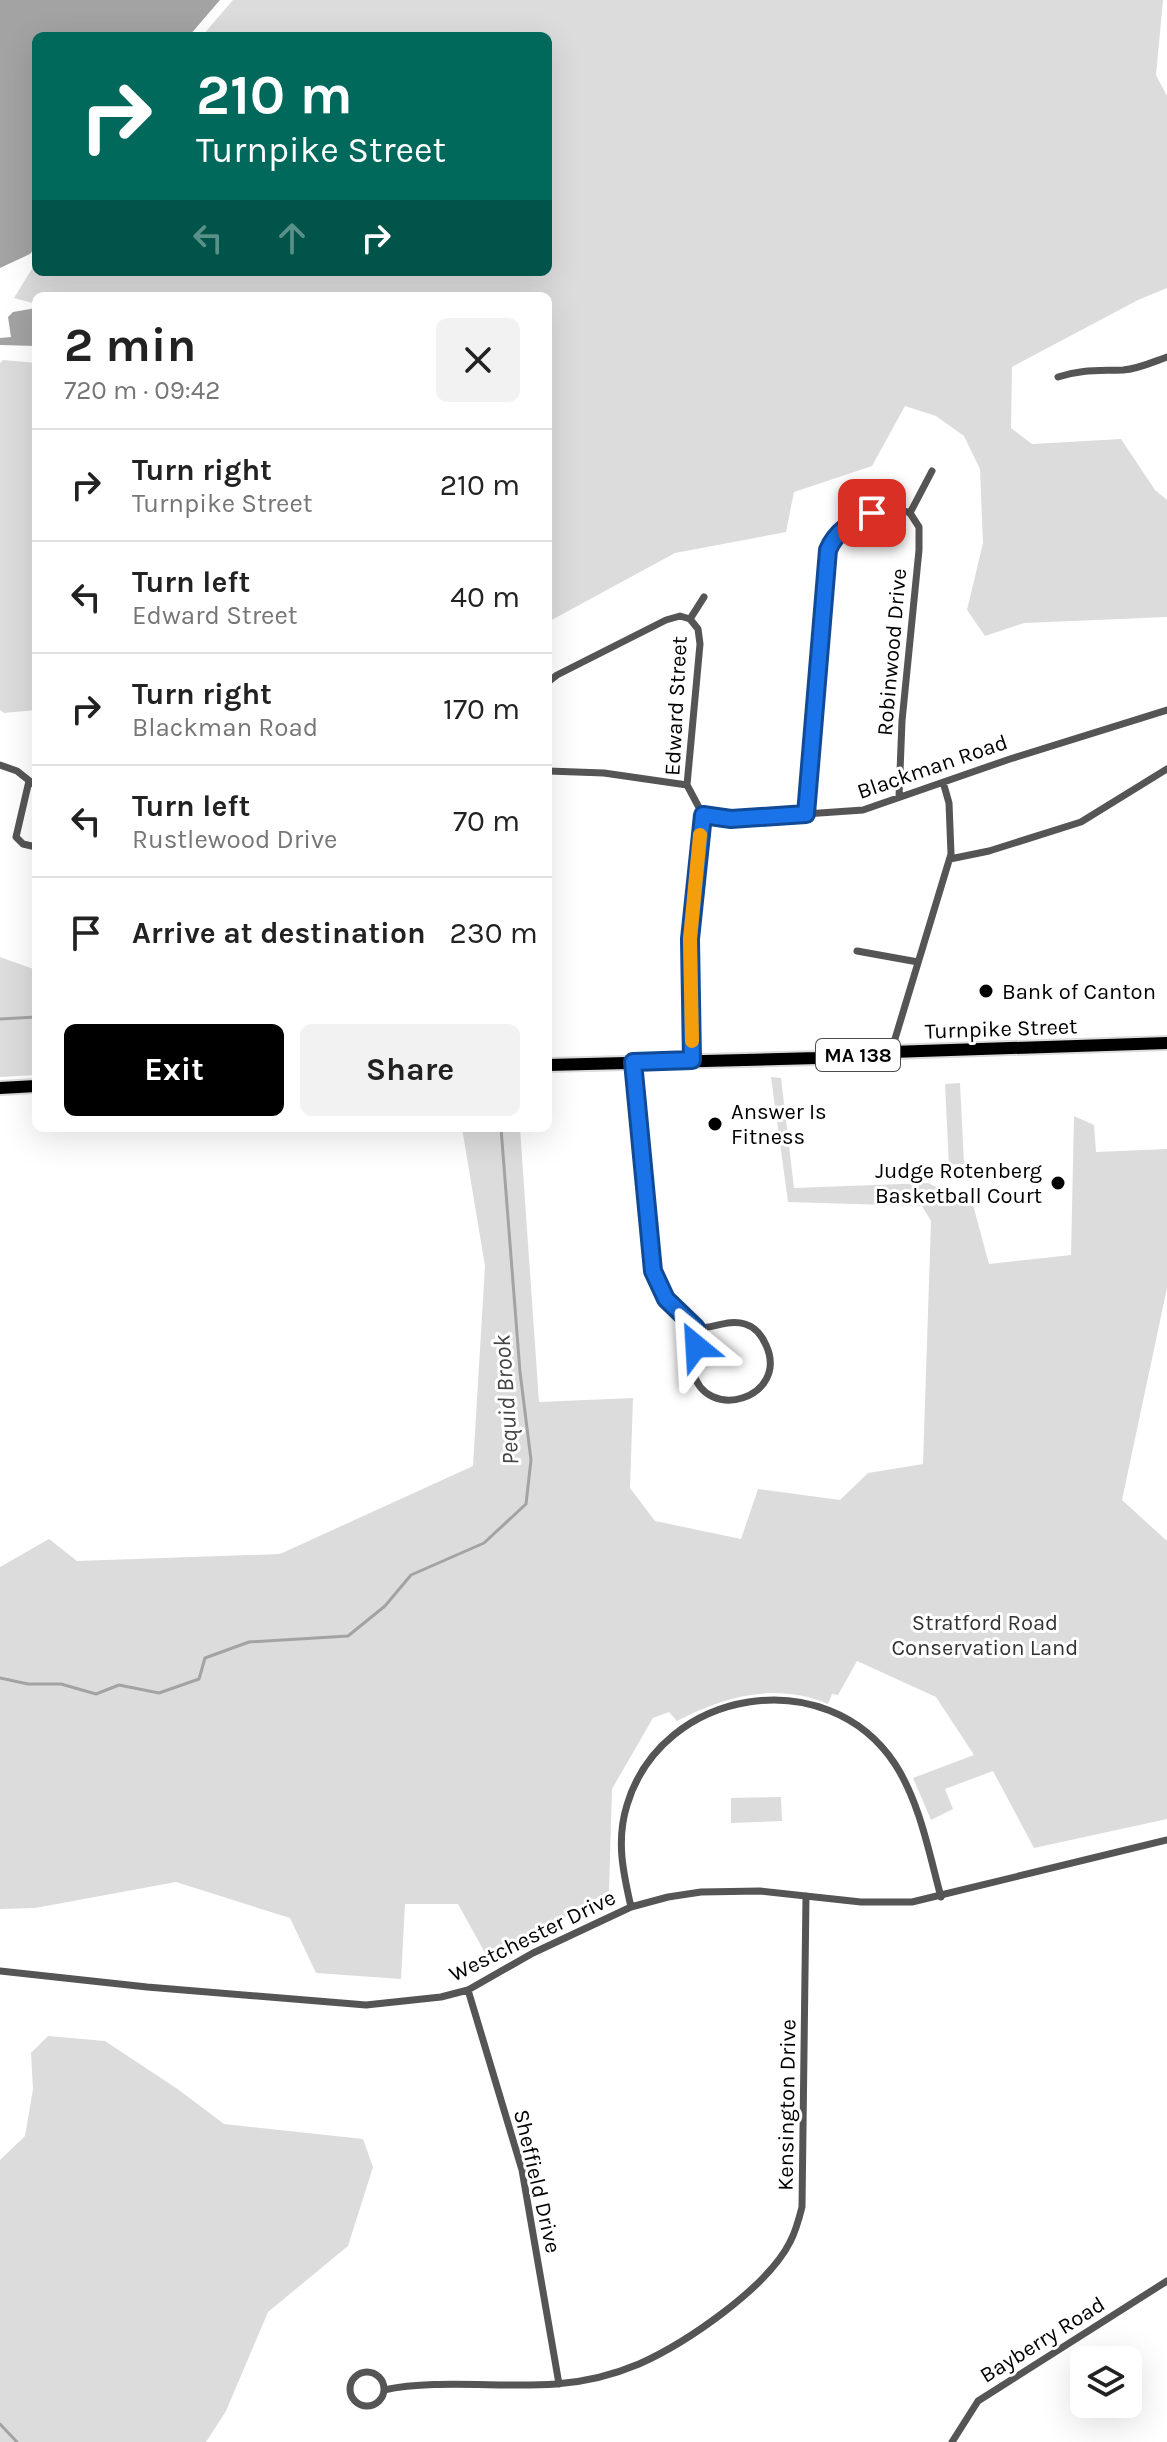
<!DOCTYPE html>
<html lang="en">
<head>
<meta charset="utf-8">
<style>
	body { margin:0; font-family:Karla,sans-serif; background:#f2f2f2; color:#222; height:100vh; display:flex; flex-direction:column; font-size:30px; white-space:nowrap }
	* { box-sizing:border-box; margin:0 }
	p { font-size:26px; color:#767676 }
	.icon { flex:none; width:44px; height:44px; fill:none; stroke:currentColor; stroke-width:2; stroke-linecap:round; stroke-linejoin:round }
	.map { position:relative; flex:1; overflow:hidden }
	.side { position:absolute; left:32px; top:292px; width:520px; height:840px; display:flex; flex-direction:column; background:#fff; border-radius:12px; box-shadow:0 8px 32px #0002 }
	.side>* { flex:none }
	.hud { position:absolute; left:32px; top:32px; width:520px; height:244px; border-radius:12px; box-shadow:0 8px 32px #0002; background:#00695c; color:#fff; overflow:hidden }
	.buttons { position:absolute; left:1070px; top:2346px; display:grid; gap:16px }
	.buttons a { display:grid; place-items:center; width:72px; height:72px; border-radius:12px; background:#fff; box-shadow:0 8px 32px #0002; font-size:40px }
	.pin { position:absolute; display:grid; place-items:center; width:68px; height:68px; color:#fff; margin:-34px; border-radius:16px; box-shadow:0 4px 12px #0006 }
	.me { position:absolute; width:88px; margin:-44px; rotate:333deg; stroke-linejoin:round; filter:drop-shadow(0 0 6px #0008) }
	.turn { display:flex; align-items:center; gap:28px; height:168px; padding:0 32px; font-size:36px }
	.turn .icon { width:104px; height:104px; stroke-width:2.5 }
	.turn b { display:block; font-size:56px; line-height:68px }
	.lanes { display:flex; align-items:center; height:76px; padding:0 32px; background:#0003; justify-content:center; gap:40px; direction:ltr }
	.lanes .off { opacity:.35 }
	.round { display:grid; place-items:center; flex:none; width:84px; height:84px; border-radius:12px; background:#f2f2f2 }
	.head { display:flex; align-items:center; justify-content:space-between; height:136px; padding:0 32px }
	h1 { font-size:48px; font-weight:700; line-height:60px }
	.button { display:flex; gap:16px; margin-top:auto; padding:16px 32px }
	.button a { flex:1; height:92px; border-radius:12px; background:#000; color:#fff; font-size:32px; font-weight:700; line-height:92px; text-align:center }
	.button a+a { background:#f2f2f2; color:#222 }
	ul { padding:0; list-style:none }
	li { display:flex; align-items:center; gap:24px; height:112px; padding:0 32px; border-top:2px solid #e0e0e0 }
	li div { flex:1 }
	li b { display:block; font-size:30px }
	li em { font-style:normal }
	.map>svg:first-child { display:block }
	.green { fill:#dcdcdc }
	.water { fill:#a3a3a3 }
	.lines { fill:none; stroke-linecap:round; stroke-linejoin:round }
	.stream { stroke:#a3a3a3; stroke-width:3 }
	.primary-casing { stroke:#dbdbdb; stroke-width:16 }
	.minor { stroke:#555; stroke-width:7 }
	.primary { stroke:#000; stroke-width:12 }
	.route-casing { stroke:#114b97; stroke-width:20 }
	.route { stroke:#1a73e8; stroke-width:14 }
	.slow { stroke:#f59e0b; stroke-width:14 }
	.poi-dot { fill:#000; stroke:#fff; stroke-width:3 }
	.labels { text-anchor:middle; stroke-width:6; stroke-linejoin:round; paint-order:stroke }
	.shield { fill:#fff; stroke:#4c4c4c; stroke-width:2 }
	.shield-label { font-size:20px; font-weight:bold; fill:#000 }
	.street-label { font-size:22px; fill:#000; stroke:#fff }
	.poi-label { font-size:22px; fill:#000; stroke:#fff; text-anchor:start }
	.park-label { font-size:22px; fill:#333; stroke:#fff }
	.water-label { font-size:24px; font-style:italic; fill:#444; stroke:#fff }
</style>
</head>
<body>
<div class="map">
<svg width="1167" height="2442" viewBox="0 0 1167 2442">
	<rect width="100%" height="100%" fill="#fff"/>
	<path class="green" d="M233,0h930l-7,75 11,21v192l-29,12 -126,67 -1,61 21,16 89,-5 34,51 12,10v117l-143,6 -39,13 -18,-26 16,-67 -3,-74 -16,-33 -28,-20 -31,-10 -33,60 -78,26 -8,40 -111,21 -127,69v-326h-512v8l-22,-6 22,-36v10h512v-236h-346z
		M3,360l33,3v347l-32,3 -4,-3v-347z
		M0,957l36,13v105l-36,2z
		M771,1077l10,1 13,110 134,-5 45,22 16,59 82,-9 3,-139 20,9 2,27 71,-3v139l-45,212 45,41v278l-133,29 -41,-77 -48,18 8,20 -22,11 -18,-42 61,-23 -38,-58 -79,-36 -19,34 -6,-1 -4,10c-53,-22 -103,-8 -151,17l-8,-9 -16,6 -41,71 -3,102 -119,71 -32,-58h-53l-4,75 -85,-6 -26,-55 -114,-36 -141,26 -35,1v-342l49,-28 28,22 203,-7 193,-88 12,-200 -23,-138h58l19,274 94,-4 -3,90 25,33 86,18 17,-50 82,11 28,-27 55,-9 8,-243 -9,-15 -134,-4z
		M960,1083l4,81 -15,1 -4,-81z
		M781,1797l1,24 -51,2v-25z
		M48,2036l57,5 74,49 45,34 139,15 10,28 -25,79 -80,66 -42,99 -20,31h-206v-282l25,-24 8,-47 -2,-36z"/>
	<path class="water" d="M0,0h220l-31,36h-153v211l-6,7 -30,14z
		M36,308v38l-36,-1v-7l11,-1 -3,-20 5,-5z"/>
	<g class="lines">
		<path class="stream" d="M0,1019l36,-2
			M0,1678l28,6h33l35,10 23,-9 40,8 40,-14 6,-21 44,-16 99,-6 37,-30 26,-31 73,-32 42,-39 5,-44 -11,-88 -19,-244
			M0,2424l17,18"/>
		<defs>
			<path id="primary" d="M548,1065l269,-7 74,-6 276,-9
				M0,1088l36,-2"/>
		</defs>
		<use href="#primary" class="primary-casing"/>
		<path class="minor" d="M1058,377c24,-8 41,-6 65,-7 15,-1 30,-8 44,-13
			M548,682l9,-7 109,-55 14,-4 10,3
			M0,765l17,6 19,15
			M548,771l56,2 83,12
			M29,781l-13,56 7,7 13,3
			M899,797l3,-76 17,-171v-23l-9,-14 22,-42
			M806,814l22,-264c12,-27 52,-50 82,-37
			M703,815l28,4 132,-9 147,-51 157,-49
			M950,859l39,-8 92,-29 86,-53
			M857,951l61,11
			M891,1052l60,-198 -2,-51 -6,-21
			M692,1060l-2,-121 13,-124 -16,-30 13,-141 -2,-15 -8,-10 14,-22
			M633,1062l18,198c5,31 22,49 45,68 1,15 -6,29 -3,43 12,53 97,27 73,-26 -4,-9 -11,-18 -21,-21 -17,-5 -33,5 -49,4
			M631,1907c-8,-35 -15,-67 -4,-102 35,-117 200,-144 268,-41 25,39 34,89 46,133
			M0,1971l147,16 219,18 75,-8 27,-7 65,-37 98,-46 37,-10 33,-5 59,-1 101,11h51l255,-62
			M468,1990l54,180 37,214
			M350 2389a17 17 0 1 1 34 0a17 17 0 1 1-34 0Z
			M384,2390c51,-11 118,-2 172,-6 28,-2 57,-9 83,-20 47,-21 128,-76 151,-122 6,-11 9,-23 12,-35l4,-311
			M952,2442l26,-41 189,-120"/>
		<use href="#primary" class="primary"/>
	</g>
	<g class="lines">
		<defs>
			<path id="route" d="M696,1346v-18l-30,-29 -13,-28 -20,-209 59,-2 -2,-121 13,-124 28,4 75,-5 22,-264c9,-21 24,-27 44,-37"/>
		</defs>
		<use href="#route" class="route-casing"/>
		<use href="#route" class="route"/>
		<path class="slow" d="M692,1041l-2,-102 10,-104"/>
	</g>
	<g class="poi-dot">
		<circle cx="986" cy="991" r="8"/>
		<circle cx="715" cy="1124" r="8"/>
		<circle cx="1058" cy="1183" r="8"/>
	</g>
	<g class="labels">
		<rect class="shield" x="816" y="1039" width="84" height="32" rx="6"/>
		<g class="shield-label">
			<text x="858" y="1062">MA 138</text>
		</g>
		<g class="street-label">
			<text transform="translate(891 652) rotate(-85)" y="8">Robinwood Drive</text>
			<text transform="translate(675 706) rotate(-87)" y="8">Edward Street</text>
			<text transform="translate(932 766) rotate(-19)" y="8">Blackman Road</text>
			<text transform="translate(1001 1028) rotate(-2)" y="8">Turnpike Street</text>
			<text transform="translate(532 1935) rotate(-26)" y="8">Westchester Drive</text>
			<text transform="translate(786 2105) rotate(-89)" y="8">Kensington Drive</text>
			<text transform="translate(538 2181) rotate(77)" y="8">Sheffield Drive</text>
			<text transform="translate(1042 2339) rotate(-32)" y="8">Bayberry Road</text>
		</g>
		<g class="poi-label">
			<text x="1002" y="999">Bank of Canton</text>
			<text x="731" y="1119">Answer Is<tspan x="731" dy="25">Fitness</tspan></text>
			<text x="1042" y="1178" text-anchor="end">Judge Rotenberg<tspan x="1042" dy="25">Basketball Court</tspan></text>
		</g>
		<g class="park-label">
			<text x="985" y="1630">Stratford Road<tspan x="985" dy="25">Conservation Land</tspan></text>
		</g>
		<g class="water-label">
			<text transform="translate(506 1400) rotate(-94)" y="8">Pequid Brook</text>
		</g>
	</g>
</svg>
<div class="buttons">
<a><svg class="icon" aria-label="layers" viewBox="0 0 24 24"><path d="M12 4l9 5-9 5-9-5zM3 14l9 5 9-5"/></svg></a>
</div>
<div class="pin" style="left:872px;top:513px;background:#d93025"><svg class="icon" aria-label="arrive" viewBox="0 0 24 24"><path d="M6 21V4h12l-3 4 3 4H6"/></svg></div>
<svg class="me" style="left:696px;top:1346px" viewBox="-20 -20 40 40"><path d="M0-17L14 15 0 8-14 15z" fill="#1a73e8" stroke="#fff" stroke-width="4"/></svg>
<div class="hud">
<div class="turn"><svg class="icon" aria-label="right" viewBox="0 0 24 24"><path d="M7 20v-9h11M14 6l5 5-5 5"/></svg><div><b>210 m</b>Turnpike Street</div></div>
<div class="lanes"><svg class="icon off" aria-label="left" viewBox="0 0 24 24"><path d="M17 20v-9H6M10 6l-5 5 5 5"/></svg><svg class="icon off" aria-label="ahead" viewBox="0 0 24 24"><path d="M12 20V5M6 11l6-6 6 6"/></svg><svg class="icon" aria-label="right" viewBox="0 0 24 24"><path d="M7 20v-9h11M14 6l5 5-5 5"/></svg></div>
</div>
<section class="side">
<div class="head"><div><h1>2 min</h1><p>720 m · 09:42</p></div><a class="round"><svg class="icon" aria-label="close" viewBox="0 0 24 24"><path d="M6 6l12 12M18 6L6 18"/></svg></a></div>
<ul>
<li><svg class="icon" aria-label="right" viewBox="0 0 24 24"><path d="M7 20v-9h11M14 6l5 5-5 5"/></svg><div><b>Turn right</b><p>Turnpike Street</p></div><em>210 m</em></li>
<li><svg class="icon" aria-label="left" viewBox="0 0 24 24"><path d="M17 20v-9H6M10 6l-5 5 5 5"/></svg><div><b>Turn left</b><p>Edward Street</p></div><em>40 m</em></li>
<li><svg class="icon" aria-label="right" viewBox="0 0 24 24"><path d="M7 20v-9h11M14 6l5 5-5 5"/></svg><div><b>Turn right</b><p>Blackman Road</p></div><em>170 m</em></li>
<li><svg class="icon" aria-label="left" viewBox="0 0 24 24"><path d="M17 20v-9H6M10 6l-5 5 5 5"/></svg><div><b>Turn left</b><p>Rustlewood Drive</p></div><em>70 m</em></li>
<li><svg class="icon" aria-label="arrive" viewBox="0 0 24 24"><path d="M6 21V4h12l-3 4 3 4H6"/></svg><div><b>Arrive at destination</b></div><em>230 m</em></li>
</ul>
<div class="button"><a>Exit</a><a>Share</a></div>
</section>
</div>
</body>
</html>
